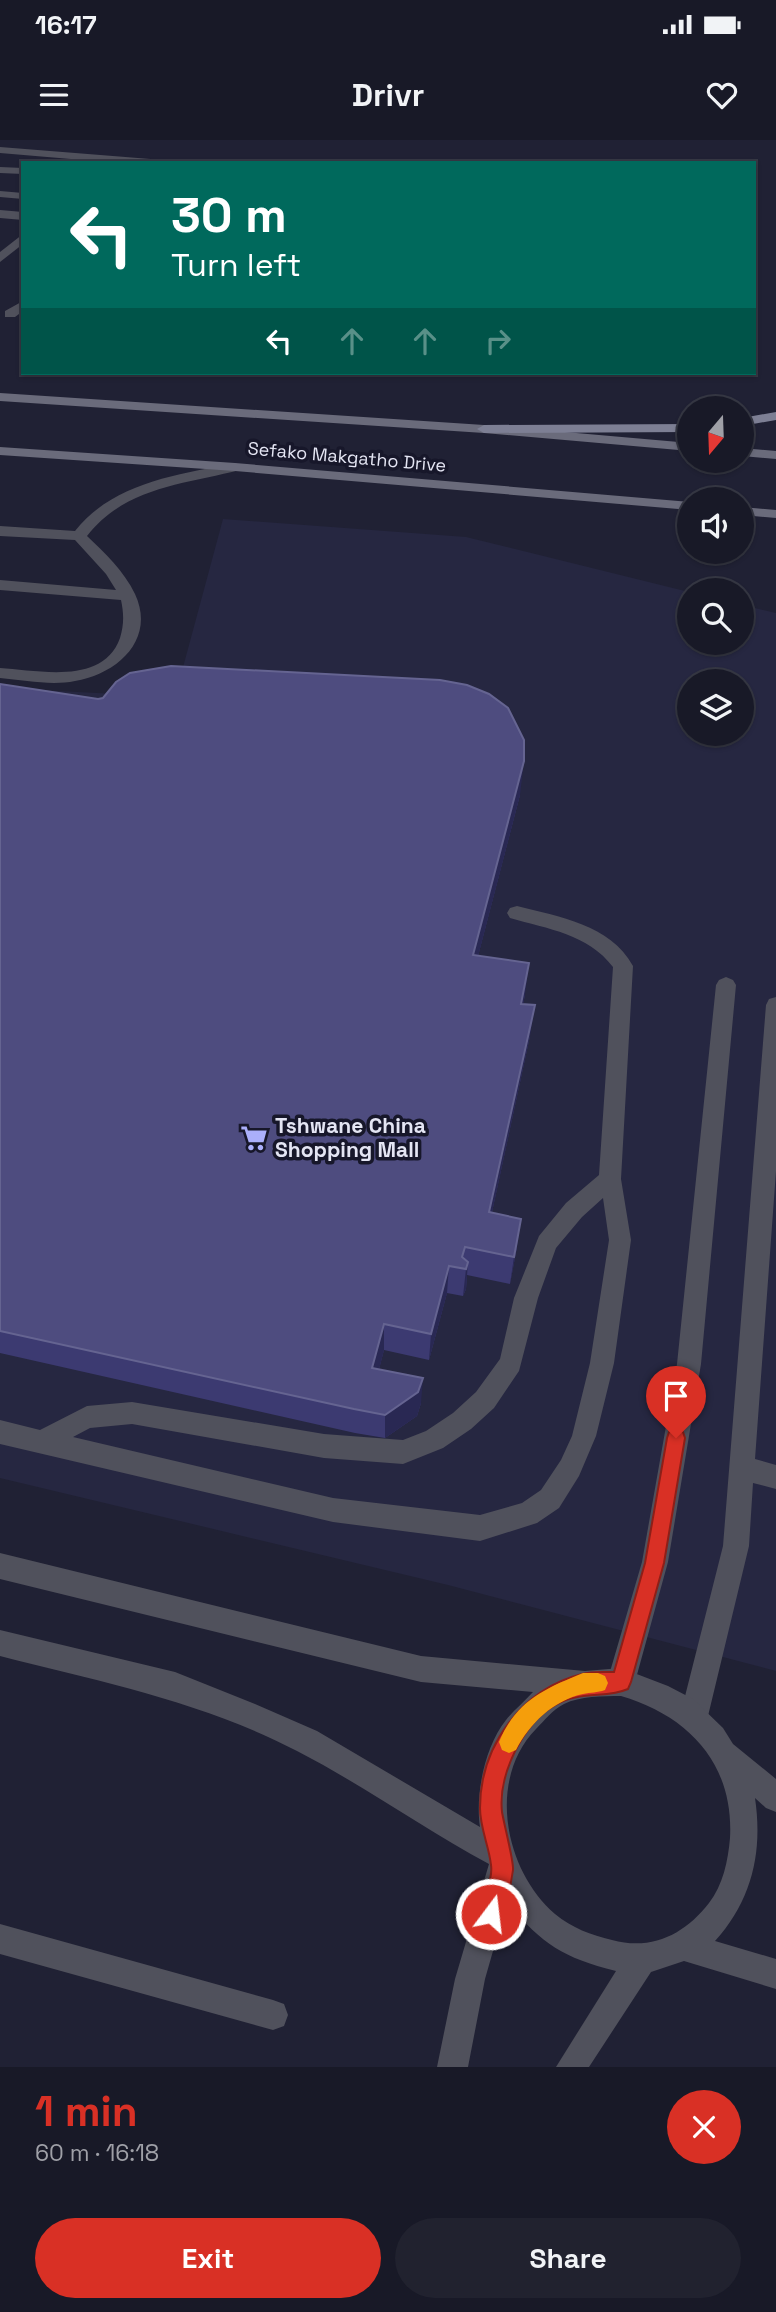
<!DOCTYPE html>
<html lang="en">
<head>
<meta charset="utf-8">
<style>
	body { margin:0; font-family:"Space Grotesk",sans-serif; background:#21222f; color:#f1f3f6; height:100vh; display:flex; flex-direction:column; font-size:26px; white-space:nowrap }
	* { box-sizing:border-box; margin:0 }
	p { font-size:23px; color:#9fa0a7 }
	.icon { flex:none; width:38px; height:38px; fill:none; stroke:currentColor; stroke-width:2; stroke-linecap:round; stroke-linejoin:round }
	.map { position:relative; height:1927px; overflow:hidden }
	.side { display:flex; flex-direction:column; background:#181927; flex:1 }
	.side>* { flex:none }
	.hud { position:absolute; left:21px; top:21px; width:735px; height:214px; border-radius:0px; box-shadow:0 2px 5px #0004,0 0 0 2px #363844; background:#00695c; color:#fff; overflow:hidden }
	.needle { width:46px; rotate:199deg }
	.controls { position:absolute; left:677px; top:256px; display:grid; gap:14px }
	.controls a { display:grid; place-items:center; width:77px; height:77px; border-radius:50%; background:#181927; box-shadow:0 2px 5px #0004,0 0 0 2px #363844; font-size:35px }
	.pin { position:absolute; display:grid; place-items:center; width:60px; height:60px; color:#fff; margin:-72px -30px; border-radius:50% 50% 50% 0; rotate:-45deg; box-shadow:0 0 7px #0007 }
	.pin .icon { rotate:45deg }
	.me { position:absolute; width:77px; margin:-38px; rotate:15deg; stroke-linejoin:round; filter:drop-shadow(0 0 5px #0008) }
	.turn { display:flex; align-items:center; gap:24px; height:147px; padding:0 35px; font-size:32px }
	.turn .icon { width:91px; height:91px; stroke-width:2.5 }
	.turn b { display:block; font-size:49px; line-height:60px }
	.lanes { display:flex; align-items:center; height:66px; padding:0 35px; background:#0003; justify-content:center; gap:35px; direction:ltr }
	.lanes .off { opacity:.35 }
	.round { display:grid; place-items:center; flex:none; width:74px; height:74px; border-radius:37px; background:#21222f }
	.overview { display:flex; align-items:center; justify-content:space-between; height:119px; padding:0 35px }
	h1 { font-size:42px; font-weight:600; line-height:52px; color:#d93025 }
	.button { display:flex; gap:14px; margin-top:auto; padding:14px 35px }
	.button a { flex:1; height:80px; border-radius:42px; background:#d93025; color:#fff; font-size:28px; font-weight:600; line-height:80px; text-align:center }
	.button a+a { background:#21222f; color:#f1f3f6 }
	.status { display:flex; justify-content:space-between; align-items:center; height:49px; padding:0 35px; background:#181927; direction:ltr }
	.status svg { height:19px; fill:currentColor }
	header { display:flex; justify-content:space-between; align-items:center; height:91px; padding:0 35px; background:#181927; font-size:32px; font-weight:600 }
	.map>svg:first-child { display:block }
	.built { fill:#262741; fill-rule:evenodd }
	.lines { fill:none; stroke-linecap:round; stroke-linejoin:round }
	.service { fill:#50515c; fill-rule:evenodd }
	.minor { fill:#50515c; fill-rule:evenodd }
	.secondary { fill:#6a6b7b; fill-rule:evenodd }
	.primary { fill:#7d7f94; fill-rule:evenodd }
	.wall { fill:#3c3a71 }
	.shaded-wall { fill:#292853 }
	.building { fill:#4e4c7f; stroke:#656491; stroke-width:2 }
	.route { fill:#d93025; stroke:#8d1f18; stroke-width:2 }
	.slow { fill:#f59e0b }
	.labels { text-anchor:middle; stroke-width:7; stroke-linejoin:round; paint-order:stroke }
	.far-street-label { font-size:18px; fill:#e4e5f3; stroke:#17172a }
	.poi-label { font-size:21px; font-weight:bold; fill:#e4e5f3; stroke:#17172a; text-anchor:start }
</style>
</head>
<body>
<div class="status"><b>16:17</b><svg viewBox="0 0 49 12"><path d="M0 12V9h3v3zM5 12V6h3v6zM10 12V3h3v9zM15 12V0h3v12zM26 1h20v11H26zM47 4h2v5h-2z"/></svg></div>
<header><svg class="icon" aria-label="menu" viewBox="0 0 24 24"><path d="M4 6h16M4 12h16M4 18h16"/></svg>Drivr<svg class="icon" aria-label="heart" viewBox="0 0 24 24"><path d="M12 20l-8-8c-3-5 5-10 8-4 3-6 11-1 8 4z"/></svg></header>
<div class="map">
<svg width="776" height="1927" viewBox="0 0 776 1927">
	<rect width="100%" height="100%" fill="#202134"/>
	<path class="built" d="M223,379l243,18 223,55 1,50h52v-37l34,8v1058l-328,-86 -448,-107v-790l175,9zM690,541h52v52h-52z"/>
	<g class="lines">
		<path class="service" d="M0,7l163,13 5,3h-50l-118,-10z
			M0,27l23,1v6l-23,-1z
			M0,51l23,2v6l-23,-2z
			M0,70l23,2v8l-23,-2z
			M23,94v10l-23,18v-10z
			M23,161v10l-8,6h-10v-6z
			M235,323l7,4 -2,3c-55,14 -115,17 -153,66 18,17 37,35 48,58 21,45 -17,80 -60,87 -24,5 -50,-1 -75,-3v-10c37,2 103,18 120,-30 4,-13 4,-24 1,-38l-121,-10v-10l116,10 -10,-16 -31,-34 -75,-4v-10l75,5c39,-49 102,-56 160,-68z
			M517,766c42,11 93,18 116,60l-12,213 10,61 -17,123 -18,73 -17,40 -20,32 -22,15 -57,18 -147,-19 -333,-78v-24l40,10 47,-24 45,-4 192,32 79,6 23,-9 27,-18 23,-21 24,-33 14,-61 25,-62 27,-33 33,-28 14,-208c-25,-33 -65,-38 -103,-49l-3,-5 3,-5zM603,1058l6,42 -19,123 -18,73 -11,24 -20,30 -19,13 -42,12 -147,-17 -260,-61 17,-9 42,-4 192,34 79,6 40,-16 28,-19 23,-21 25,-37 19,-73 18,-50 26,-31z
			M726,837l7,3 3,5 -35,379 -33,198 -33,120 -4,10 -10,4 -10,-4 -4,-10 35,-120 35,-198 39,-379 3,-5z
			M776,857v174l-21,288 21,6v24l-23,-6 -4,63 -41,170 -4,10 -10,4 -10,-4 -4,-10 43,-170 43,-541 3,-6z"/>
		<path class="minor" d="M0,1413l421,103 164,15 36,-3 47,18 25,13 30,29 10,16 43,35v33l-10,-4 -11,-10c8,54 -3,102 -40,143l61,18v30l-92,-28 -33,11 -62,95h-33l60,-96c-54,-14 -73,-26 -109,-69l-22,77 -17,88h-31l18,-88 34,-115c-65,-35 -126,-79 -192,-113 -94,-49 -195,-69 -297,-95v-26l175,42 80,32 62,27 163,96c-5,-33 5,-81 26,-107 8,-10 18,-18 27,-28l-112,-10 -421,-103zM621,1556c68,20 113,68 109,142 -2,23 -7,47 -21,65 -24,31 -57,48 -97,37 -21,-5 -40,-12 -57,-26 -51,-44 -68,-135 -19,-185 9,-9 16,-19 28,-25 16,-8 39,-8 57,-8z
			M0,1784l273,76 11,4 4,11 -4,11 -11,4 -273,-76z"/>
		<path class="secondary" d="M0,253l484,32 206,18v8l-206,-18 -484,-32z
			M0,307l235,16 455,39v8l-455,-39 -235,-16z
			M742,308l34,3v8l-34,-3z
			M742,367l34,3v8l-34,-3z"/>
		<path class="primary" d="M776,272v8l-34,6v-8z
			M690,284v8l-206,1 -7,-4 7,-4z"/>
	</g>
	<path class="wall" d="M0,544l520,111 -42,161 47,39 -2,9 7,32 -38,176 25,35 -7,37 -43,-9 -1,14 -3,7 -16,-3 -18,67 -45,-10 -5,19 42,34 -4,13 -32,22 -30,-5 -355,-80z"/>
	<path class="shaded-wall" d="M524,621l-4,34 -50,192 3,-32z
		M529,823l-4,32 -8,40 4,-31z
		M535,865l-5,31 -44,204 3,-28z
		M521,1079l-4,28 -7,37 4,-27z
		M468,1122l-2,27 -3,7 3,-27z
		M449,1126l-2,27 -18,67 2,-26z
		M384,1184v26l-11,43 -1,-25z
		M423,1238l-2,25 -4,13 -32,22v-23z"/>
	<path class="building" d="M171,526l269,14 27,5 22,9 19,14 16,32v21l-51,194 56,8 -8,41 14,1 -46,207 32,7 -7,38 -49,-10 -3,10 6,5 -2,7 -17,-3 -18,68 -47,-10 -12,44 51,10 -5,14 -33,23 -31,-6 -354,-78v-647l98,15 5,-1 13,-16 14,-9z"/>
	<path class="route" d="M676,1289l7,3 2,6 -21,125 -33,119 -3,7c-23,10 -45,1 -73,16 -32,18 -57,70 -53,107 2,12 12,50 11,58 -2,16 -8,36 -15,52l-7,3 -8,-3c-8,-19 11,-38 8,-57 -2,-19 -11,-37 -11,-57 0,-62 42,-119 102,-134 10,-3 22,-2 32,-2l31,-109 22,-125 2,-6z"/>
	<path class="slow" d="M583,1533h15l7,3 3,7 -3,7c-8,3 -14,2 -22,4 -29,6 -54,30 -67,56l-7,3 -7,-3 -3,-8c17,-41 45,-53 84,-69z"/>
	<defs>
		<symbol id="supermarket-bare" viewBox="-9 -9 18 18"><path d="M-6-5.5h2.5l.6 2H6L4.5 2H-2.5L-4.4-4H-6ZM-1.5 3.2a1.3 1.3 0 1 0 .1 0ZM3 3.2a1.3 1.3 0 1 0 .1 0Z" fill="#abaffb" stroke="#17172a" stroke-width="2.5" paint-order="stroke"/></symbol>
	</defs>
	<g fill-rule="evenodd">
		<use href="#supermarket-bare" x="235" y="979" width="38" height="38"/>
	</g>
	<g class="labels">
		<g class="far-street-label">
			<text transform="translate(347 317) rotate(5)" y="6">Sefako Makgatho Drive</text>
		</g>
		<g class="poi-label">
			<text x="275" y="993">Tshwane China<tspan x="275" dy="24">Shopping Mall</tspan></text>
		</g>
	</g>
</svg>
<div class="controls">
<a><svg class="needle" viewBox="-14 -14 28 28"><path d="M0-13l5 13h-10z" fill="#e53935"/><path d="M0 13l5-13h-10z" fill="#9fa0a7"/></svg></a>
<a><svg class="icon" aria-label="sound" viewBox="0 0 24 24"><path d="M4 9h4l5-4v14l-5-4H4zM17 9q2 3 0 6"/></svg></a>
<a><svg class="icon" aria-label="search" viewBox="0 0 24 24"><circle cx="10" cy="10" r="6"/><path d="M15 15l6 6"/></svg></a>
<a><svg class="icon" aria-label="layers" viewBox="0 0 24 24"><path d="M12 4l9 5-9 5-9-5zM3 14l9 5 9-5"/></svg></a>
</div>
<div class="pin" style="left:676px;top:1298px;background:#d93025"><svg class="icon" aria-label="arrive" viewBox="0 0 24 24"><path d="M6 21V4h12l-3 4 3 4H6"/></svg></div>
<svg class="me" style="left:491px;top:1774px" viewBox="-20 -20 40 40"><circle r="17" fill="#d93025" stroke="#fff" stroke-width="3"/><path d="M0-11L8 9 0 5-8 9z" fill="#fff"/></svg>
<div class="hud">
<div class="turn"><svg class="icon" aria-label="left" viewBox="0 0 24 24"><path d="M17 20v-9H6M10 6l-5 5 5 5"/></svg><div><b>30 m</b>Turn left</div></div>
<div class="lanes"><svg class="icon" aria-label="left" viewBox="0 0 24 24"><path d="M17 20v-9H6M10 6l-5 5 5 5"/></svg><svg class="icon off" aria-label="ahead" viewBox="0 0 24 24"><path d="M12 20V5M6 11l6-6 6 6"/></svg><svg class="icon off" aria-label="ahead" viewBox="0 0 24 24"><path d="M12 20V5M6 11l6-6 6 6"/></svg><svg class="icon off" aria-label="right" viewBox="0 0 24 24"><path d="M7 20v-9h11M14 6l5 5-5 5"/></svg></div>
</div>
</div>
<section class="side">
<div class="overview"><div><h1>1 min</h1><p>60 m · 16:18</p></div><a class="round" style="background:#d93025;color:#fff"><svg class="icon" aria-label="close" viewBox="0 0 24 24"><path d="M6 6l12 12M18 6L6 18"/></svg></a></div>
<div class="button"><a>Exit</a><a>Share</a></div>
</section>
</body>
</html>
